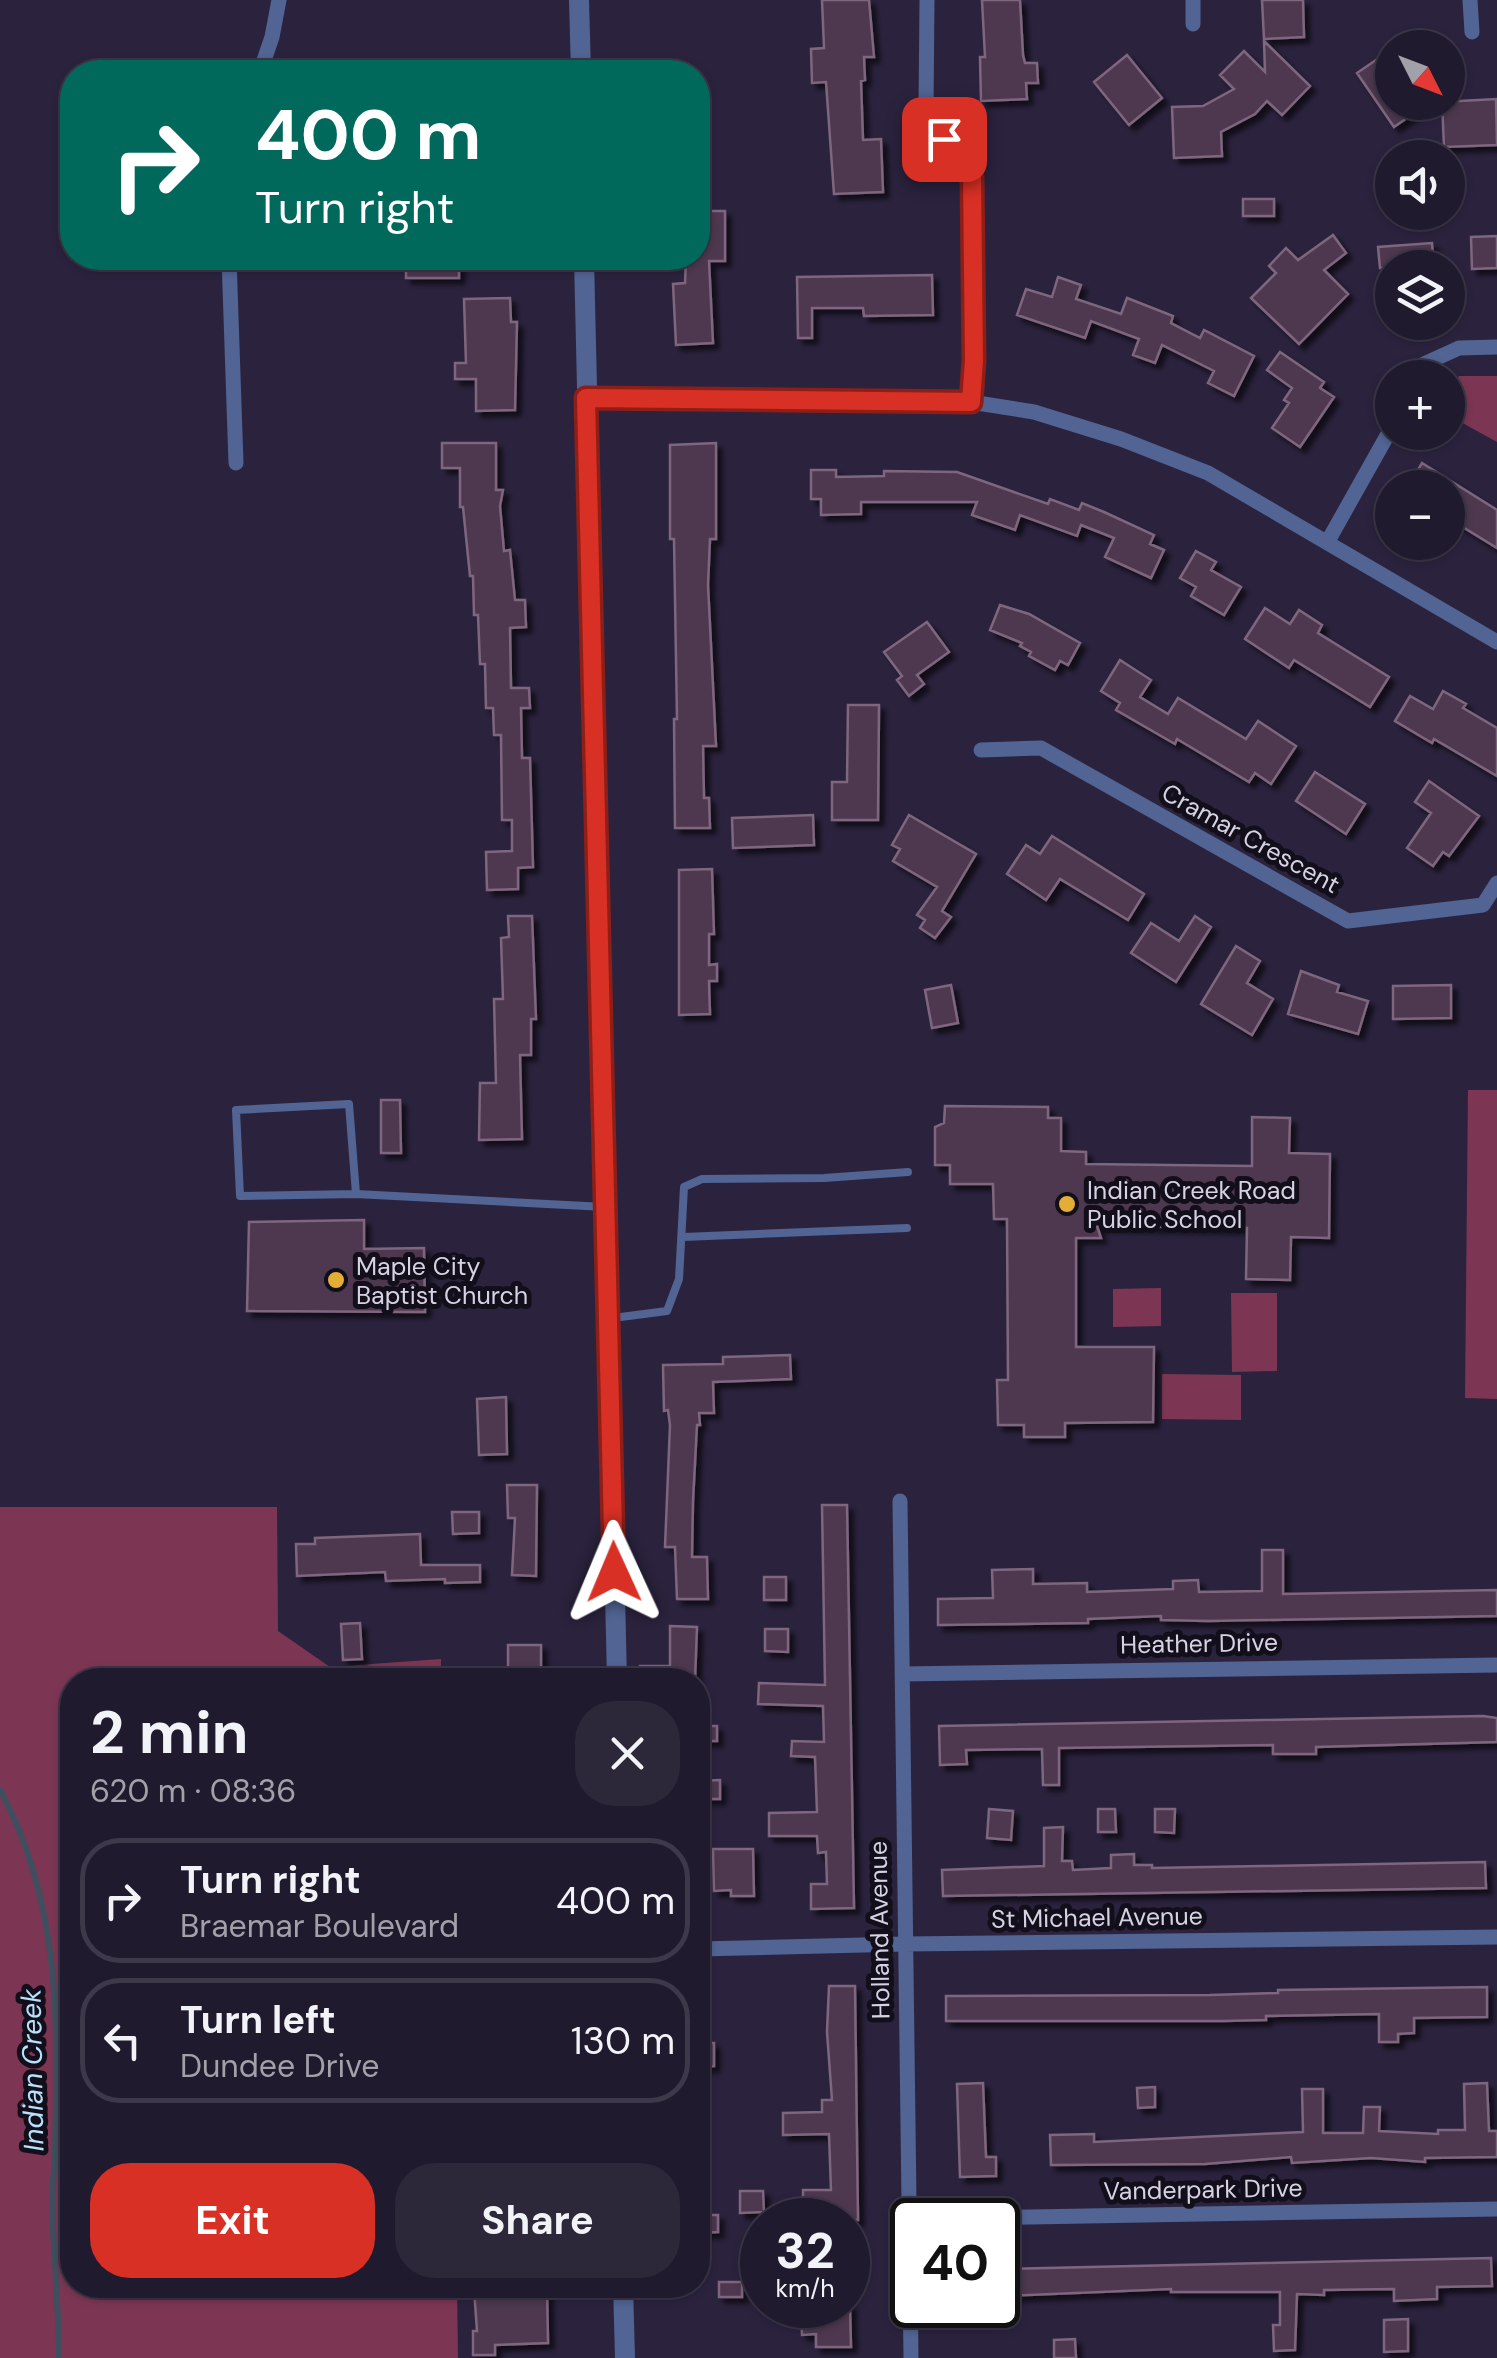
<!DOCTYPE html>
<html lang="en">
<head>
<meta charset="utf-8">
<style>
	body { margin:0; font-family:"DM Sans",sans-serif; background:#2d273a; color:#f1f3f6; height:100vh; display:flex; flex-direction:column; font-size:38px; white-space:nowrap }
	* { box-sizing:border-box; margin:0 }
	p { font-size:32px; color:#a2a1aa }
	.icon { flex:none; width:55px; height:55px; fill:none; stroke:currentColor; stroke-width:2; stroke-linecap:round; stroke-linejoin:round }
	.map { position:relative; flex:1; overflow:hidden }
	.panel { position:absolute; left:60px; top:1668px; width:650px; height:630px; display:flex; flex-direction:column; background:#201a2e; border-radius:40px; box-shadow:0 2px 8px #0004,0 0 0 2px #3d384a }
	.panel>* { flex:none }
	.hud { position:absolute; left:60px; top:60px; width:650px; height:210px; border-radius:40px; box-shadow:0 2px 8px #0004,0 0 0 2px #3d384a; background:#00695c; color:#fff; overflow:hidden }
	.needle { width:65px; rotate:132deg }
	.tools { position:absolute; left:1375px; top:30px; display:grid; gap:20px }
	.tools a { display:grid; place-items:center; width:90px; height:90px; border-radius:50%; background:#201a2e; box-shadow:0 2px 8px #0004,0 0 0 2px #3d384a; font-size:50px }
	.speed { position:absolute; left:740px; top:2198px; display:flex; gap:20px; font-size:50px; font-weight:700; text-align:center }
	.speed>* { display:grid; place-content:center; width:130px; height:130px; border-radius:50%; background:#201a2e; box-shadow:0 2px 8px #0004,0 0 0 2px #3d384a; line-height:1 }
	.speed small { font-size:25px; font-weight:400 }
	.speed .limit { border:5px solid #111; border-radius:15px; background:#fff; color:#111 }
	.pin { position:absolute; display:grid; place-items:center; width:85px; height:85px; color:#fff; margin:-42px; border-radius:20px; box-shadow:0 5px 15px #0006 }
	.me { position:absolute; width:110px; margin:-55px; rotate:359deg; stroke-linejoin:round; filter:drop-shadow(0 0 8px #0008) }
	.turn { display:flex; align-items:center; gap:35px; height:210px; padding:0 30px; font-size:45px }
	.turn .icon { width:130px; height:130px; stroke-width:2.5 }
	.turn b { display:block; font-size:70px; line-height:85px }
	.round { display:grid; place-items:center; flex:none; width:105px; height:105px; border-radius:40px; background:#2d273a }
	.summary { display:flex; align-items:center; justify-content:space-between; height:170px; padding:0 30px }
	h1 { font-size:60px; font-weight:700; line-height:75px }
	.cta { display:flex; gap:20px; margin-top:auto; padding:20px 30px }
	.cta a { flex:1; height:115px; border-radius:40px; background:#d93025; color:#fff; font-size:40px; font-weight:700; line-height:115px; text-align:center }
	.cta a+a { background:#2d273a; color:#f1f3f6 }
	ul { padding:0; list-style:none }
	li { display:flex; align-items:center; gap:30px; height:125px; margin:0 20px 15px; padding:0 10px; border:5px solid #3d384a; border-radius:40px }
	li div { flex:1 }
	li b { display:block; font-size:38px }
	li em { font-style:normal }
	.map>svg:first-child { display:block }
	.green { fill:#7c3654 }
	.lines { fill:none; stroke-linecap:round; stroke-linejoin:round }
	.stream { stroke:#404f5f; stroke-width:6 }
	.building { fill:#4e384f; stroke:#7f667f; stroke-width:2.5; filter:url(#shadow) }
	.service { stroke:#516493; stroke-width:8 }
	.minor { stroke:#516493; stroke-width:15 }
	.tertiary { stroke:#516493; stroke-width:20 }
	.route-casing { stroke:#8d1f18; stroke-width:25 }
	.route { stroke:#d93025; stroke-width:18 }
	.poi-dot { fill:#e3ae35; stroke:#120f1b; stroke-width:4 }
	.labels { text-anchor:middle; stroke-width:10; stroke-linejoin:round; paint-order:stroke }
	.street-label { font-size:25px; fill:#d6d2e4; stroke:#120f1b }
	.poi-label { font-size:25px; fill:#d6d2e4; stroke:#120f1b; text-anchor:start }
	.water-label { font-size:28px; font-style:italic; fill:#b7e1fc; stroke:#120f1b }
</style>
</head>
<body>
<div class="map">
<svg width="1497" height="2358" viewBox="0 0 1497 2358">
	<defs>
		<filter id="shadow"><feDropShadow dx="5.5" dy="5.5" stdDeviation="2.5" flood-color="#0009"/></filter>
	</defs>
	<rect width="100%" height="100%" fill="#2b233e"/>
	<path class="green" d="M1459,376h38v66l-49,-27v-21z
		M1468,1090h29v309l-32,-1z
		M1161,1288v38l-48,1v-38z
		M1231,1293h46v78l-45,1z
		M1162,1374l79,1v45l-79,-1z
		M0,1507h277l1,124 52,36 111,-8v21h-369v605h385l1,73h-458z"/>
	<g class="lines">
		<path class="stream" d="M0,1790c62,114 58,237 55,363 0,15 -3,31 -3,46 1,53 7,106 7,159"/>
	</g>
	<path class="building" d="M822,0h47l5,57h-10l1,23 -4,1 2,59 18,-1 2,53 -49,2 -8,-112 -14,1 -1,-34 13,-1z
		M982,0h38l3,55 2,8h12l1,20h-12l1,16 -46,2 -1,-44h5z
		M1262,0h41l1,37 -40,2z
		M1264,41l46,45 -28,29 -15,-14 -12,13 -34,18 1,24 -48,2 -2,-51 31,-1 31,-17 -14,-14 24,-24 21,21z
		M1392,49v53h38l-36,25 -37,-54z
		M1127,55l35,43 -33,27 -35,-43z
		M1496,99l1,46 -53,2 -2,-45z
		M1243,199h31v17h-31z
		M698,211h27v50h-16l4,82 -37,2 -3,-61 12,-1 1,-25h12z
		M1333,235l13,18 -22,17 24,24 -49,50 -48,-46 25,-25 -7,-7 17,-18 12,12z
		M1497,236v32l-25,1 -1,-32z
		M1432,243l2,25h-54l-2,-21z
		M406,258h53v20h-53z
		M932,275l1,40 -69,1 -1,-8h-51v30h-14l-1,-61z
		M1058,277l23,8 -5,14 45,15 6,-16 46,18 -2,7 29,15 4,-8 50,26 -20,40 -26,-13 6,-12 -52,-26 -7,18 -22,-8 6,-16 -48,-18 -6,17 -68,-23 9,-26 26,8z
		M510,298l1,24h6l-2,88 -39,1v-32h-21v-16h11l-2,-64z
		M1280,352l44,30 -4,6 14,9 -34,50 -28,-19 17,-25 -5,-3 8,-12 -25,-18z
		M442,443h54v47h7l-3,16 4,45 6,-1 5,50h10l1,27 -16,1 1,60h18l1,20h-9l1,50h8l3,109 -15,1v21l-31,1 -1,-38 26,-1v-31h-10l-1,-85h-7l-1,-27h-7l-1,-44h-5l-2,-49h-4l-1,-39h-3l-7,-69h-3v-39h-18z
		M716,443v96h-6l-2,46 8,161h-13l1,52h5l1,30h-35l-1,-109h3l-3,-180h-4v-94z
		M1422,463l75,47v38l-49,-30v-30h-41z
		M811,470h25v7l48,-1v-5l73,1 91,32 2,-5 29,11 3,-7 22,9 50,23 -4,9 14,6 -13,28 -46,-21 9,-19 -33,-13 -4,11 -57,-21 -5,15 -43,-15 5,-13h-116v12l-40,1v-16h-10z
		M1196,551l20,11 -5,8 30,17 -17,28 -33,-19 5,-9 -16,-9z
		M1000,605l29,9 51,29 -12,22 -8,-4 -5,9 -26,-14 2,-4 -11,-6 2,-3 -32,-13z
		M1265,608l25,16 9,-14 23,15 -4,8 71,44 -19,30 -76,-47 -5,8 -44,-29z
		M927,622l22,30 -32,23 7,9 -15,12 -12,-16 5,-4 -18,-24z
		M1120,660l31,20 -11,17 28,17 10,-16 68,41 12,-18 38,25 -25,38 -16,-11 -6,9 -72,-43 -2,5 -59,-34 4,-7 -19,-12z
		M1443,691l23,13 -3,4 34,20v48l-63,-37 -2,4 -37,-22 15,-25 23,13z
		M848,705h31l-1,115h-46v-38h15z
		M1315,772l50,32 -19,30 -50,-33z
		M1429,781l50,35 -30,40 -6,-4 -10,14 -26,-18 24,-35 -16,-11z
		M813,815l1,30 -81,3 -1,-30z
		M909,815l67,39 -34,57 9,6 -16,21 -15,-10 5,-8 -8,-5 20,-28 -44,-26 7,-12 -8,-4z
		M1052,836l92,58 -16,26 -68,-41 -14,21 -39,-26 19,-29 14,9z
		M712,869l2,65h-5v31l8,-1v17h-8l1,33 -31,1v-145z
		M508,916h24l4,103h-5v36h-11l2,84 -43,1 1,-57h16l-2,-84h9l-2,-61 8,-1z
		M1195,916l16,11 -35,55 -45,-29 20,-30 28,18z
		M1236,946l24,15 -13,22 26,16 -21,36 -51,-31z
		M1301,971l38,14 -2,7 31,9 -10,33 -70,-20z
		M951,985l7,38 -26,5 -7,-38z
		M1451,985v33l-58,1v-33z
		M381,1100h19l1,53h-20z
		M945,1106l103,1v11h13v33l25,1v12l166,2v-49l38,1 -1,35 41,1 -1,84 -38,-1 -1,43 -44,-1 1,-51 -150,-2 4,12h-25v109h78l-1,75 -88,1v14h-41v-12h-26l-1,-45h11l-1,-161h-13l-1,-35h-43v-19h-15v-38l9,-4z
		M364,1220v29l60,-1 1,64 -178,-1 2,-89z
		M790,1355l1,24 -78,3 1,31h-15l1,12h-3l-4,76 -1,56h15l1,42h-31l-2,-52h-10l5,-122 -2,-15 -4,1 -1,-46 60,-1v-7z
		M506,1397l1,57 -28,1 -2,-56z
		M507,1485h30l-1,91 -24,-1 3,-57h-7z
		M822,1505h25l7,403 -43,1v-25h16l-1,-32 -8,1 -1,-17h-48v-23l48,-1 -2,-55 -24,-1 1,-15 32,1 -1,-36 -65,-2 1,-21 66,2z
		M452,1512h27v21l-26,1z
		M420,1534l1,31h59v17l-35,1v-4l-59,2 -1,-9 -88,4 -1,-32h19v-6z
		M1262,1550h21v44l214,-4v26l-289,5 -47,-1v-4l-73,3v4l-150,2v-26l55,-1 -1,-28 41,-1v15l54,-1v9l86,-3v-8l25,-1 1,12 63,-1z
		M764,1577h22v23h-22z
		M360,1623l2,36 -19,1 -2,-36z
		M670,1626l27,1 -2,53h-55v-14h30z
		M765,1629h23v23l-23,-1z
		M508,1645h33v35h-33z
		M1483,1716l14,2v24l-181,5v7h-43v-9l-214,3v37h-16l-1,-36 -76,1 1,14 -27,1 -1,-39z
		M698,1726h19v15h-19z
		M720,1780v19h-22v-18z
		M989,1809l24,2 -2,29 -24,-2z
		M1098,1809h17l1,23h-18z
		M1155,1809h20l-1,24 -19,-1z
		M1063,1827l-1,34h10l1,9 38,-2v-13l23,-1v11h18v3l333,-6 1,26 -543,8 -1,-26 102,-4v-38z
		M713,1849h40l1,47h-23v-6l-17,1z
		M829,1986h26l3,234h-26v-16l-29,1v-15h28l-2,-56 -46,1v-22l39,-1v-12h10l-5,-68z
		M1487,1987v30l-73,1v15l-16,1v8h-19v-28l-113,2v4l-43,1h-277v-25l264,-1 68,-2v-3z
		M698,2043h16v23l-16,1z
		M983,2083l3,74h10v19l-36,1 -3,-93z
		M1487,2083l2,48h8v26l-72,1v4l-54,-4 -79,5 -1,-6 -86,7 -154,1 -1,-30 44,-1v8l209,-10 -1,-43h21v44h40l1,-26h16l-1,24 59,3v-4h27l-1,-46z
		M1155,2087v20l-17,1 -1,-20z
		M740,2191h23l1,21 -24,1z
		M698,2215h20v17l-20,1z
		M1491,2258l1,28 -55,1v12l-43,2v-12l-70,1v5l-27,-1 -2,56 -21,1 -1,-26h7v-33h-109v-3l-166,7 -1,-27z
		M719,2282h23v15h-23z
		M547,2285l1,58 -53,2v10h-22v-24h4l-3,-42z
		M816,2305h34l1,42h-35v-13l-14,1 -1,-22h15z
		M1408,2319v32l-24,1v-32z
		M1075,2339l1,19h-22v-18z"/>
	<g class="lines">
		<path class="service" d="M356,1194l-7,-90 -113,6 4,86 116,-2 249,13
			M683,1237l224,-9
			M613,1318l54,-7 12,-32 5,-92 18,-8 122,-1 84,-6"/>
		<path class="minor" d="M927,0l-1,109 46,67 2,184 -3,42
			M1470,0l2,32
			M1193,24v-24
			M260,72l12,-35 7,-37
			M229,258l7,205
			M1403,378l1,-5 55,-25 38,-1
			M586,398l385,4 63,10 87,27 87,34 289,169
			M1328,541l64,-114
			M981,750l60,-2 307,173 135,-16 14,-22
			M900,1501l11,857
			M902,1674l595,-9
			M698,1949l206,-5 593,-7
			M909,2219l588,-10"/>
		<path class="tertiary" d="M579,0l2,72
			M584,258l33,1422
			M623,2285l2,73"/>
	</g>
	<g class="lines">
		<defs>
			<path id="route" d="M614,1572l-28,-1174 385,4 3,-42 -2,-184 -28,-37"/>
		</defs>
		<use href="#route" class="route-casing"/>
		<use href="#route" class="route"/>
	</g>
	<g class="poi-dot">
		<circle cx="1067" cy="1204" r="10"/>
		<circle cx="336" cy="1280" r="10"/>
	</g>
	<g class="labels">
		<g class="street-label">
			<text transform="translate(1251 838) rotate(29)" y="9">Cramar Crescent</text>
			<text transform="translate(1199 1643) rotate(-1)" y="9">Heather Drive</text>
			<text transform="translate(1097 1917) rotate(-1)" y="9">St Michael Avenue</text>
			<text transform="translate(879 1930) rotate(-91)" y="9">Holland Avenue</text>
			<text transform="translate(1203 2189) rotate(-1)" y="9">Vanderpark Drive</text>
		</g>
		<g class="poi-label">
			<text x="1087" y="1199">Indian Creek Road<tspan x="1087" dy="29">Public School</tspan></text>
			<text x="356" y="1275">Maple City<tspan x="356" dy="29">Baptist Church</tspan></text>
		</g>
		<g class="water-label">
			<text transform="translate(32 2070) rotate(-91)" y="10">Indian Creek</text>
		</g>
	</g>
</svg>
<div class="tools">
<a><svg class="needle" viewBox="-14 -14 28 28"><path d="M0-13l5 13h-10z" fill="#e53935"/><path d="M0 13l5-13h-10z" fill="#a2a1aa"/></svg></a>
<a><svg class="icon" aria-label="sound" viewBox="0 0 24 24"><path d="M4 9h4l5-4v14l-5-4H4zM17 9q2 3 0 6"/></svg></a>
<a><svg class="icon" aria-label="layers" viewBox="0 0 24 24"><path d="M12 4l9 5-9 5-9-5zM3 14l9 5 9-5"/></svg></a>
<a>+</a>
<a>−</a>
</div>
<div class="speed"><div>32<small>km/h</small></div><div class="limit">40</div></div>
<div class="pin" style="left:944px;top:139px;background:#d93025"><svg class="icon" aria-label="arrive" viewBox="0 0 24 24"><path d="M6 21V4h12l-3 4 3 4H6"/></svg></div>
<svg class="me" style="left:614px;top:1572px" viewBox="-20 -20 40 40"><path d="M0-17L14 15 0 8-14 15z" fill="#d93025" stroke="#fff" stroke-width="4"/></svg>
<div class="hud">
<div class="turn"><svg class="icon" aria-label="right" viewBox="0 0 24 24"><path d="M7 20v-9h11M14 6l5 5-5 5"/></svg><div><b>400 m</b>Turn right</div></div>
</div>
<section class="panel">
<div class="summary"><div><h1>2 min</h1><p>620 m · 08:36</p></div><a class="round"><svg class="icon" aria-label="close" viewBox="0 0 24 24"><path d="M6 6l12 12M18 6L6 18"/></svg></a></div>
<ul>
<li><svg class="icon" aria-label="right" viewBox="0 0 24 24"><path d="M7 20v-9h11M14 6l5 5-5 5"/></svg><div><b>Turn right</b><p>Braemar Boulevard</p></div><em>400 m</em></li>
<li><svg class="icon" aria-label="left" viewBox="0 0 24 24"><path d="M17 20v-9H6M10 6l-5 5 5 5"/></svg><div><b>Turn left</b><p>Dundee Drive</p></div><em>130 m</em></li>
</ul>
<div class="cta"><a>Exit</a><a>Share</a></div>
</section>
</div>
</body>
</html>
